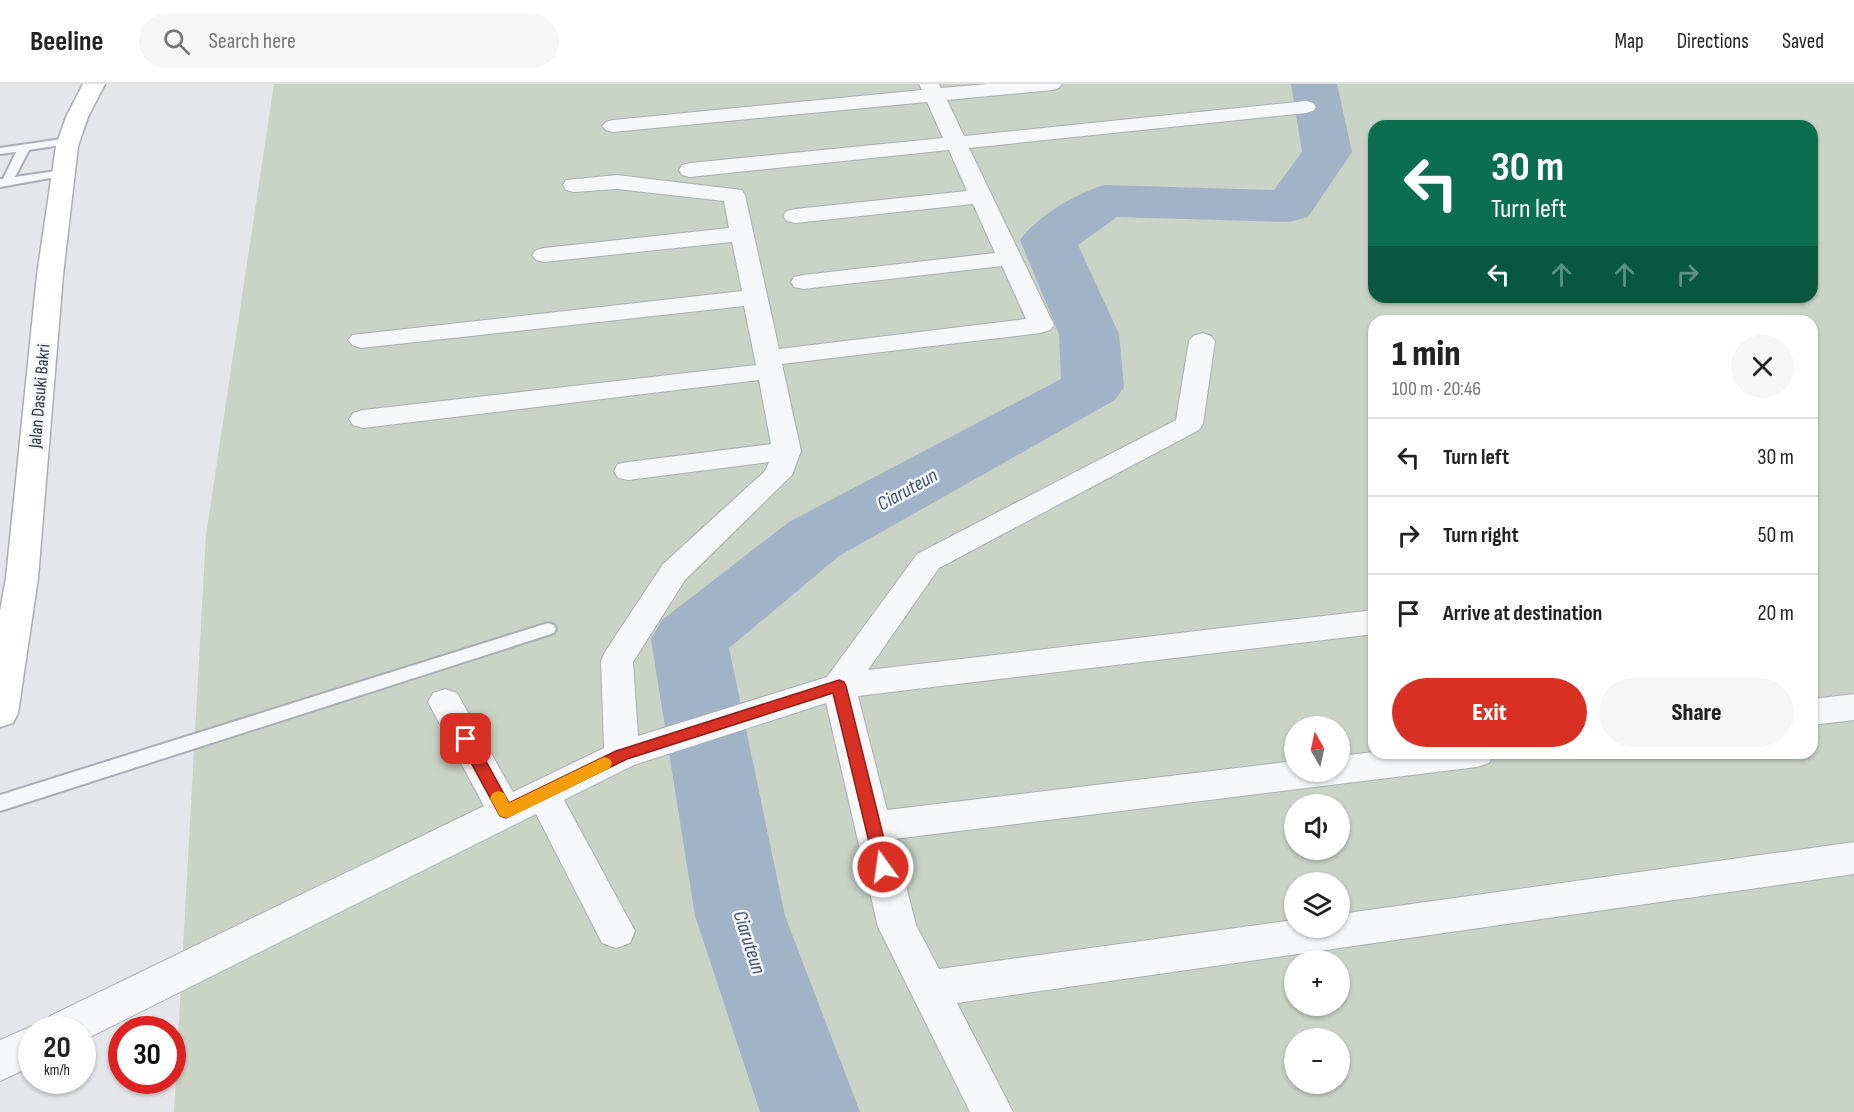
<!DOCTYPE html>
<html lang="en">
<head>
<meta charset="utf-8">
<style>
	body { margin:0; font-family:"Sofia Sans Condensed",sans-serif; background:#f6f6f6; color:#222; height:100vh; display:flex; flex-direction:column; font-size:22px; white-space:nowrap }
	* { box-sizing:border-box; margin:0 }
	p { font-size:20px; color:#767676 }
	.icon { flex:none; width:33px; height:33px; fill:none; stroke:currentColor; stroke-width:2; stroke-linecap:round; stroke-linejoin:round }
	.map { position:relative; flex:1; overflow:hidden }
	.details { position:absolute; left:1368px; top:231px; width:450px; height:444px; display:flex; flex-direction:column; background:#fff; border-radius:18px; box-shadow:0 2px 4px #0004 }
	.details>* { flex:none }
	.top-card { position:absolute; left:1368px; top:36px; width:450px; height:183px; border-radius:18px; box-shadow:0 2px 4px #0004; background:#0b6e4f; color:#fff; overflow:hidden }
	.needle { width:39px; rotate:351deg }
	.tools { position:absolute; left:1284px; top:632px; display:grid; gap:12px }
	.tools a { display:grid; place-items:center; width:66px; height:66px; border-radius:50%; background:#fff; box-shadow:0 2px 4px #0004; font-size:30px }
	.speed { position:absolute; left:18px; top:932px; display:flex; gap:12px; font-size:30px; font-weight:700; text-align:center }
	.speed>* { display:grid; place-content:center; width:78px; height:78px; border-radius:50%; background:#fff; box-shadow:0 2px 4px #0004; line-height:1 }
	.speed small { font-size:15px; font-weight:400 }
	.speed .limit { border:9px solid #d22; background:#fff; color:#111 }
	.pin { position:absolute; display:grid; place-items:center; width:51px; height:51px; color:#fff; margin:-26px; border-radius:12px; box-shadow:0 3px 9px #0006 }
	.me { position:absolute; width:66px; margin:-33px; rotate:346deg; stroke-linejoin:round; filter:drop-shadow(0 0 4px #0008) }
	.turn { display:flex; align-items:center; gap:21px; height:126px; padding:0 24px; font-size:27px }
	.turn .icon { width:78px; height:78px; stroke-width:2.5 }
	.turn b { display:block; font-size:42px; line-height:51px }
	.lanes { display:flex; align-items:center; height:57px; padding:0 24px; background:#0003; justify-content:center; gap:30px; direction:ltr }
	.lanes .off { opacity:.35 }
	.round { display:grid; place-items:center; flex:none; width:63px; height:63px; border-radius:32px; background:#f6f6f6 }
	.summary { display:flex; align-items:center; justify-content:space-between; height:102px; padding:0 24px }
	h1 { font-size:36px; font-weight:800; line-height:45px }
	.primary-button { display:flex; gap:12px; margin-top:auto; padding:12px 24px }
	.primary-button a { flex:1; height:69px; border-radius:36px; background:#d93025; color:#fff; font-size:24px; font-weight:800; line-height:69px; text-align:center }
	.primary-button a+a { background:#f6f6f6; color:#222 }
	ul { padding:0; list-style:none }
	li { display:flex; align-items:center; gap:18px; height:78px; padding:0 24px; border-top:2px solid #e0e0e0 }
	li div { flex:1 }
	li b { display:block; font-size:22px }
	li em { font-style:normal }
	header { display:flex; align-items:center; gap:36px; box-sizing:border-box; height:84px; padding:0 30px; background:#fff; border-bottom:2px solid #e0e0e0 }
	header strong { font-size:28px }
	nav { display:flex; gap:33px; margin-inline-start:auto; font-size:21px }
	.search { width:420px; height:54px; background:#f6f6f6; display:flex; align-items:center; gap:15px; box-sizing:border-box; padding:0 21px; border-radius:33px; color:#767676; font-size:22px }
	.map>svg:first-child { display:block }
	.green { fill:#c9d3c6; fill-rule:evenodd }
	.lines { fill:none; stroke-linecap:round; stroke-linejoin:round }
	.river { fill:#a2b3c7; fill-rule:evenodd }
	.lane-casing { stroke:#a9adb4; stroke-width:4 }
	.street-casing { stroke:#a9adb4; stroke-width:2 }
	.secondary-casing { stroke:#a9adb4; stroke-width:3 }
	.lane { fill:#f6f7f9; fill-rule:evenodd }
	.street { fill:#f6f7f9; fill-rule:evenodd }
	.secondary { fill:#fff; fill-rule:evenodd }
	.route { fill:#d93025; stroke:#8d1f18; stroke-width:1.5 }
	.slow { fill:#f59e0b }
	.labels { text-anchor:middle; stroke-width:5; stroke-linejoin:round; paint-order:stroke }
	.street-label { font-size:18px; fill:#2d3441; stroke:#f3f5f8 }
	.water-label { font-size:20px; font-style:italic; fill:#3a5172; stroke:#f3f5f8 }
</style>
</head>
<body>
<header>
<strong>Beeline</strong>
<div class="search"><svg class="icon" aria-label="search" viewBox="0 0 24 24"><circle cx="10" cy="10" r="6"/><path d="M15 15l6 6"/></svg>Search here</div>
<nav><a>Map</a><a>Directions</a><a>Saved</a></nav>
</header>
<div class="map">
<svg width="1854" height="1028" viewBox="0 0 1854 1028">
	<rect width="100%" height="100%" fill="#e4e6ea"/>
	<path class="green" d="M274,0h1580v1028h-1680l32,-577zM1374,42h438v171h-438zM1374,237h438v432h-438zM1294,642h46v45h-46zM1294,720h46v45h-46zM1294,798h46v45h-46zM1294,876h46v45h-46zM1294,954h46v45h-46z"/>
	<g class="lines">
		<path class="river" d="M1291,0h46l15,68 -44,65 -19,5 -172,-5 -39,28 41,89 5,53 -9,13 -276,156 -110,92 56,268 75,196h-100l-65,-196 -44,-277 11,-19 127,-98 272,-143 -2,-45 -39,-94c16,-23 58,-48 85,-55l169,5 28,-38z"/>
		<defs>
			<path id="lane" d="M69,54l6,3 -2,2 -44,7 -14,27 48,-7 6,3 -2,2 -67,12v-8h3l13,-27 -16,2v-6z
				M548,539l6,2 2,4 -2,4 -554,178v-16z"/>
			<path id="street" d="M919,0h20l2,4 47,-4h74l-3,4 -7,2 -105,10 17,36 342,-35 7,2 3,4 -3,4 -7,2 -337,35 85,177 -4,5 -9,3 -259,31 19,87 -9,24 -107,105 -52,82 5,74 189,-59 90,-123 259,-134 13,-79 4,-5 9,-3 9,3 4,5 -12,83 -4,6 -260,138 -71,102 506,-60v24l-516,62 29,114 407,-49v10h46v-15l34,-4 120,1 -5,10 -12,4 -583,72 22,86 23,44 355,-49v7h46v-13l514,-72v32l-897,129 56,109h-43l-92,-185 -52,-224 -192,62 -70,35 71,131 -5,12 -14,5 -14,-5 -66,-129 -454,227v-12h-38l6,-13 434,-210 -56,-104 5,-9 12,-4 12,4 56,99 91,-44 -3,-87 4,-9 58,-88 102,-93 4,-9 -141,18 -10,-2 -4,-7 4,-7 10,-2 143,-18 -12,-64 -396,48 -10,-3 -4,-6 4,-6 10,-3 393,-45 -12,-59 -383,42 -9,-3 -4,-5 4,-5 390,-44 -10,-49 -188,20 -8,-2 -4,-5 4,-5 8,-2 185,-20 -5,-27 -107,-12 -43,3 -8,-2 -3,-5 3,-5 51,-5 125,15 3,5 34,154 247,-30 -24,-53 -199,23 -9,-2 -3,-5 3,-5 9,-2 192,-22 -22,-49 -178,19 -8,-2 -4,-5 4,-5 8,-2 172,-18 -18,-41 -259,27 -8,-2 -3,-5 3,-5 8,-2 253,-25 -16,-36 -314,30 -7,-2 -4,-4 4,-4 7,-2 309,-30z
				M1854,610v26l-42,5v-26z
				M32,942l8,3h-8v37l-32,15v-41z"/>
			<path id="secondary" d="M83,0h22l-17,33 -10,29 -15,129 -25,303 -20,135 -5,10 -13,4v-116l6,-33 31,-303 19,-129 10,-29z"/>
		</defs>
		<use href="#lane" class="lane-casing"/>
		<use href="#street" class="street-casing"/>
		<use href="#secondary" class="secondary-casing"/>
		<use href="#lane" class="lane"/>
		<use href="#street" class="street"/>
		<use href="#secondary" class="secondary"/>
	</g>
	<path class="route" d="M839,596l5,2 2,4 45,181 -2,5 -6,2 -6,-2 -2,-5 -42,-174 -206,66 -121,59 -6,-2 -42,-77 2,-5h11l38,69 107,-52z"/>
	<path class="slow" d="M604,673l6,2 2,4 -2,5 -98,48 -6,2 -6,-2 -10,-18 3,-5 5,-2 6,2 5,10z"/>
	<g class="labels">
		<g class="street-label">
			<text transform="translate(39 312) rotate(-85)" y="6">Jalan Dasuki Bakri</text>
		</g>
		<g class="water-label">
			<text transform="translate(907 405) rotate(-29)" y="7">Ciaruteun</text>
			<text transform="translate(750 858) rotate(72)" y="7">Ciaruteun</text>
		</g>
	</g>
</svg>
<div class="tools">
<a><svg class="needle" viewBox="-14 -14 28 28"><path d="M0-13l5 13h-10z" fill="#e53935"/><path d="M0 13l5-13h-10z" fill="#767676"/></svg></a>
<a><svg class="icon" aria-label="sound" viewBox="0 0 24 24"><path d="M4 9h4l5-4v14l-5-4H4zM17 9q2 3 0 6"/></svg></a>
<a><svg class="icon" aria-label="layers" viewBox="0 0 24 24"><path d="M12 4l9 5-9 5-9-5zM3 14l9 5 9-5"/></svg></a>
<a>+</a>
<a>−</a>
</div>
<div class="speed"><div>20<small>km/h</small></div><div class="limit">30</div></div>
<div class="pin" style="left:466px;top:655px;background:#d93025"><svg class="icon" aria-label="arrive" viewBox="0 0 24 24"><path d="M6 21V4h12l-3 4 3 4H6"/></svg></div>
<svg class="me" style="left:883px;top:783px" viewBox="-20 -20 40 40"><circle r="17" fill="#d93025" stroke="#fff" stroke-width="3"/><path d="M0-11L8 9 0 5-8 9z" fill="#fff"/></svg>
<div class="top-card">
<div class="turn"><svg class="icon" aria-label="left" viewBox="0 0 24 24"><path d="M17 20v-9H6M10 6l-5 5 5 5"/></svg><div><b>30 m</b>Turn left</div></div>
<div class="lanes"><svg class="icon" aria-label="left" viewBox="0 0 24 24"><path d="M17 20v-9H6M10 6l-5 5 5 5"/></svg><svg class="icon off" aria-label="ahead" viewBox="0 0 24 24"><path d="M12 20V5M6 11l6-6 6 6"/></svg><svg class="icon off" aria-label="ahead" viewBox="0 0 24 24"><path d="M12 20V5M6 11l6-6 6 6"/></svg><svg class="icon off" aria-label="right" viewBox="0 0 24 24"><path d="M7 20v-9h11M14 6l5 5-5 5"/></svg></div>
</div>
<section class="details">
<div class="summary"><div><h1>1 min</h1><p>100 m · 20:46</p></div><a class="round"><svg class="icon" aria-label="close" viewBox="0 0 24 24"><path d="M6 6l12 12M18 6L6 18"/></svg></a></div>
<ul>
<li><svg class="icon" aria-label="left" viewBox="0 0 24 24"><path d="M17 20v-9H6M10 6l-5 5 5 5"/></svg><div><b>Turn left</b></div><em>30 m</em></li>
<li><svg class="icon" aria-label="right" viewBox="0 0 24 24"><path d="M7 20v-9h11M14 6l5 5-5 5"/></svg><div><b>Turn right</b></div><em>50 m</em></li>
<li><svg class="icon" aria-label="arrive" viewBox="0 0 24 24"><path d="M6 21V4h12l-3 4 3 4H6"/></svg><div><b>Arrive at destination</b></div><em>20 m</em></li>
</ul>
<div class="primary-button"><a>Exit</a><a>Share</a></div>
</section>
</div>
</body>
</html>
